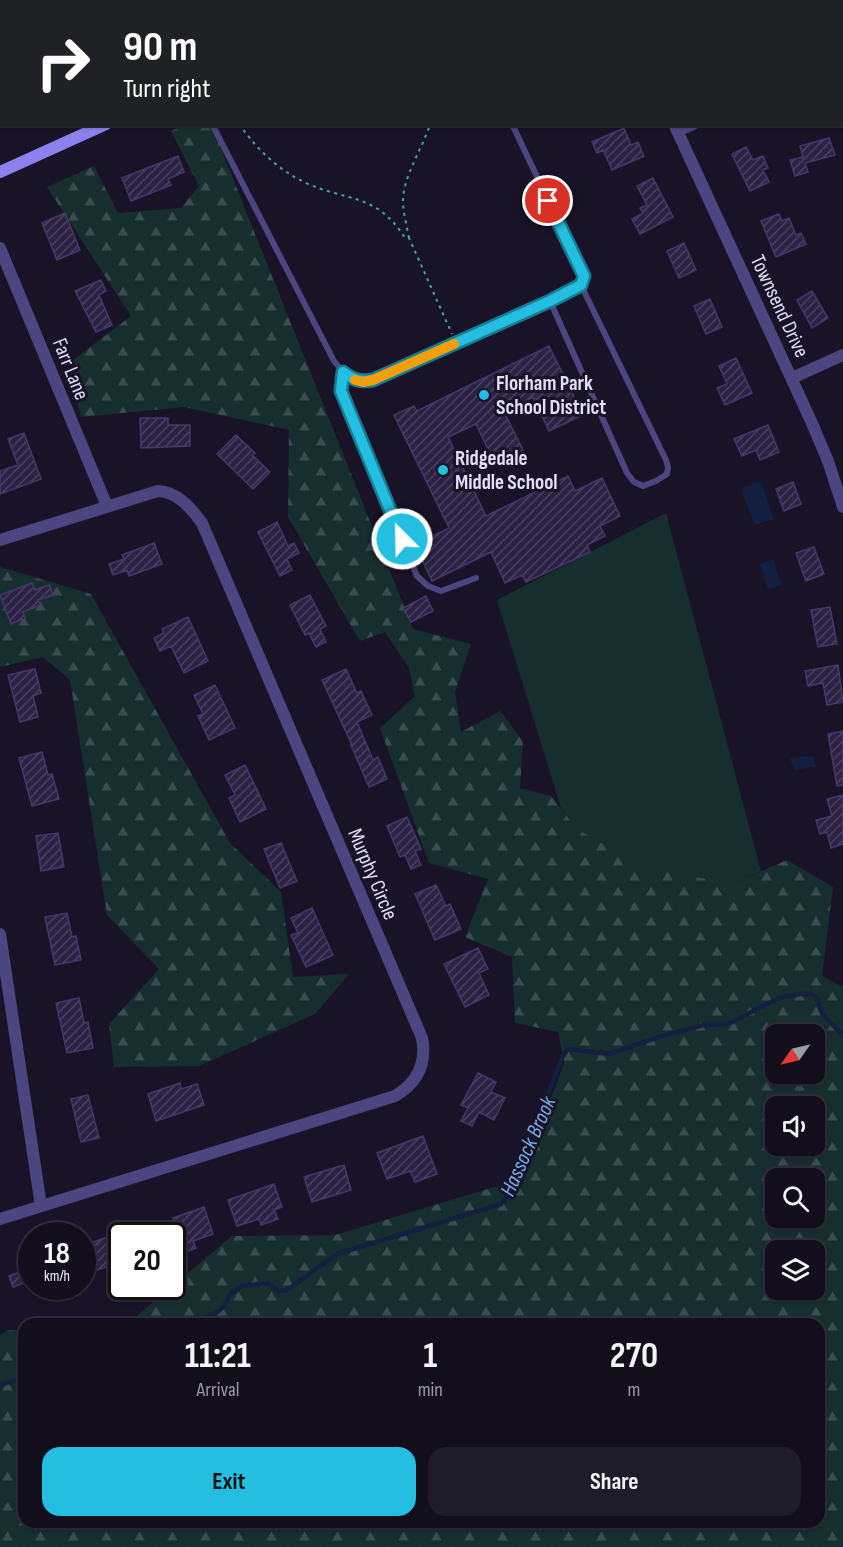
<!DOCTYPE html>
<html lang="en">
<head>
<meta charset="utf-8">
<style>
	body { margin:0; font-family:"Sofia Sans Condensed",sans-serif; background:#1f1c29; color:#f1f3f6; height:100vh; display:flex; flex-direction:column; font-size:22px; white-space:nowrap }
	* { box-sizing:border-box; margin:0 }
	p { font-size:20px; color:#9c9ca3 }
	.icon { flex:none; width:33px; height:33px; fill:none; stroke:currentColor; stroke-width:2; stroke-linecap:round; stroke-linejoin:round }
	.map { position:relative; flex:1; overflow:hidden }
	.details { position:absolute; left:18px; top:1318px; width:807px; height:210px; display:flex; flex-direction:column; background:#120e1c; border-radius:18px; box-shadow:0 2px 4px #0004,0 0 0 2px #312e3b }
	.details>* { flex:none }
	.guide { position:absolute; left:0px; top:0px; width:843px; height:126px; box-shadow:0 2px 4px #0004,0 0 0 2px #312e3b; background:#202124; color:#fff; overflow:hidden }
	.needle { width:39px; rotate:236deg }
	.controls { position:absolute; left:765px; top:1024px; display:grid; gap:12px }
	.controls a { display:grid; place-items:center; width:60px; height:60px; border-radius:12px; background:#120e1c; box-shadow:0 2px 4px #0004,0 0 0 2px #312e3b; font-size:30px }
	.speed { position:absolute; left:18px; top:1222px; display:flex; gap:12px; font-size:30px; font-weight:700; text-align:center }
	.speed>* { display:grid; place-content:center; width:78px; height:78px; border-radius:50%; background:#120e1c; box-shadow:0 2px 4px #0004,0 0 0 2px #312e3b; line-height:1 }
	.speed small { font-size:15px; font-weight:400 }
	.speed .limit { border:3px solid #111; border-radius:9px; background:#fff; color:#111 }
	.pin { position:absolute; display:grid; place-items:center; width:51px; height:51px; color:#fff; margin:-26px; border:3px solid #fff; border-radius:50%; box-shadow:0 2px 6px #0007 }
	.me { position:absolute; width:66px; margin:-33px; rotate:337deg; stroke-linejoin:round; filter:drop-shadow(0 0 4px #0008) }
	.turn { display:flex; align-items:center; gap:21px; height:126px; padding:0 24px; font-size:27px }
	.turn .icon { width:78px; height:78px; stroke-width:2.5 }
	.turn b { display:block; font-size:42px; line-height:51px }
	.eta { display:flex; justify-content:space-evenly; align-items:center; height:102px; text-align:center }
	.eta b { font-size:36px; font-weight:700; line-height:42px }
	.cta { display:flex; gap:12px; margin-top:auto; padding:12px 24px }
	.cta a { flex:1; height:69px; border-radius:18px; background:#23bee0; color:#111; font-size:24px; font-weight:700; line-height:69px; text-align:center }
	.cta a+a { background:#1f1c29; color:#f1f3f6 }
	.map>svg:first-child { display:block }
	.forest { fill:url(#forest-firs); fill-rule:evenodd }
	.green { fill:#172e2f }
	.water { fill:#121f40 }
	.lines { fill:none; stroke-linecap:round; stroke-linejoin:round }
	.stream { stroke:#121f40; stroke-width:4.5 }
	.building { fill:url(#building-hatch); stroke:#46376d; stroke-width:1.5 }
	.path { stroke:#41a8aa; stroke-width:2; stroke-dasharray:3 4.5; stroke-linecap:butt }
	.lane { stroke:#4c457f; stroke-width:6 }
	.street { stroke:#4c457f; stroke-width:12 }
	.secondary { stroke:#8c81ed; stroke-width:12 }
	.route-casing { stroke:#177c92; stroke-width:15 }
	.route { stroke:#23bee0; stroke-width:10 }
	.slow { stroke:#f59e0b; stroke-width:10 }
	.poi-dot { fill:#23bee0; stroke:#181326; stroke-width:2 }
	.labels { text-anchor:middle; stroke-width:6; stroke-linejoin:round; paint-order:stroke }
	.street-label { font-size:21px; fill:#e3ddfa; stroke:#181326 }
	.poi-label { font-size:21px; font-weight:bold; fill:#e3ddfa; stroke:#181326; text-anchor:start }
	.water-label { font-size:22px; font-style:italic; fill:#79adec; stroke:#181326 }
</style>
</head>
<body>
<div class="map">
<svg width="843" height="1547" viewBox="0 0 843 1547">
	<defs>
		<pattern id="forest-firs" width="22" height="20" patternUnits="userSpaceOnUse" patternTransform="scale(1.5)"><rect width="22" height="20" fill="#172e2f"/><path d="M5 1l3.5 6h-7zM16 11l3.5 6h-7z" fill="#394c4e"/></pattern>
		<pattern id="building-hatch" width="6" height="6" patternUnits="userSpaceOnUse" patternTransform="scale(1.5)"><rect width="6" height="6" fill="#2c2244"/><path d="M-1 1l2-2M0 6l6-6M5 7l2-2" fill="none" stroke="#4a4260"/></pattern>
	</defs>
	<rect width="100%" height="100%" fill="#181326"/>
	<path class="forest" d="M184,125h27l3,6 199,498 58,15 -16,48 6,40 39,-21 23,30 -3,47 31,8 27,34 154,54 55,-24 46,27 -11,89 21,11v560h-843v-212l9,-5h15v192h795v-198h-692l105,-88 103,-1 186,-56 43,-116 -6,-31 -43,-9 -3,-66 -47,-20 23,-58 -59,-16 -49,-135 35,-32 -6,-28 -24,-36 -25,9 -72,-124 1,-87 -105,-23 -103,10 -13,-53 63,-48 -84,-129 47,-21 24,47 63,-5 18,-22 -28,-55zM776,1035h38v39h-38zM776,1107h38v39h-38zM776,1179h38v39h-38zM776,1251h38v39h-38z
		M0,567l91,27 139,249 51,49 12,85 56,-3 -34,40 -116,52 -85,1 -5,-43 50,-55 -52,-54 -37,-235 -27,-23 -43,10z"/>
	<path class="green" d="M666,513l95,358 -29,13 -86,-17 -68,-37 -17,-22 -64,-208z"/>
	<path class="water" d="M761,481l13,38 -19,6 -14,-36z
		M773,559l9,26 -14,4 -8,-25z
		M813,756l3,11 -22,3 -4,-12z"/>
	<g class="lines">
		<path class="stream" d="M187,1324l29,-11 8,-7 7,-13 11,-7 25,-3 11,8 9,-1 50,-36 164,-50 11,-14 50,-133 6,-8 41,5 50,-17 45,-12 24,-1 51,-26 21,-4h12l6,6 4,13 21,23
			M0,1385l24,-8"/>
	</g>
	<path class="building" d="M624,128l7,17 7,-3 6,14 -32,14 -9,-20 -6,3 -5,-11z
		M829,138l6,17 -30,8 3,9 -13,4 -5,-16 13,-3 -3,-11z
		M746,147l7,13 10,-4 5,12 -5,2 6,12 -19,9 -18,-37z
		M178,156l6,16 -16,7 3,6 -40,16 -9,-23z
		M653,178l20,39 -33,17 -8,-15 11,-6 -3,-5 7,-3 -10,-19z
		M65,213l15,37 -23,10 -15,-37z
		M779,214l3,7 7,-3 7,17 5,-2 5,11 -30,13 -15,-36z
		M684,243l12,27 -17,8 -12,-27z
		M101,280l5,11 -7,4 13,30 -16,7 -21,-41z
		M812,291l16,27 -16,10 -15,-28z
		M710,299l12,28 -16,7 -12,-28z
		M549,346l34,69 -34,16 -16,-34 -29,15 19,38 -28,14 -19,-40 -28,13 38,79 82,-40 7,15 27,-13 18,38 -20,10 5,10 -18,9 3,7 -64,30 -4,-7 -17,8 -14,-31 -59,29 -17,-36 34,-17 -55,-113 20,-9 3,5z
		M736,358l16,35 -27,12 -8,-17 10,-4 -8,-18z
		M140,418h28v7h22v21l-49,2z
		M768,425l11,27 -19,8 -4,-10 -14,6 -8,-17z
		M24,433l17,46 -41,15v-23l18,-6 -10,-26z
		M236,435l19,18 -3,2 18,17 -17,17 -36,-35z
		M793,482l8,22 -17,7 -8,-22z
		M277,522l11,24 6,-3 5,10 -12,6 5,11 -12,6 -22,-44z
		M154,543l8,21 -33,12 -2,-6 -14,5 -4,-11 15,-5 -2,-4z
		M814,547l10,27 -18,7 -10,-28z
		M32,583l3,7 14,-5 4,10 -15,5 2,5 -17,7 2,6 -14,6 -11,-29z
		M310,595l16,31 -6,3 6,13 -10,5 -7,-14 -4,2 -15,-30z
		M426,596l7,15 -22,11 -8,-14z
		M830,607l7,37 -19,3 -7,-37z
		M188,617l20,44 -24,12 -13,-27 -11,5 -6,-13 10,-5 -2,-4z
		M838,665l5,37 -16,3 -4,-22 -15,3 -3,-15z
		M35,669l6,24 -8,3 5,21 -18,5 -12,-47z
		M346,669l11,24 4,-2 11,24 -15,7 16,38 5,-3 9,22 -18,8 -18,-42h1l-30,-65z
		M215,685l20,43 -26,12 -11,-24 5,-2 -9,-19z
		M843,731v54l-6,1 -9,-52z
		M42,752l6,23 4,-1 7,25 -27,7 -13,-48z
		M245,765l21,44 -26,13 -11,-24 6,-3 -10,-20z
		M843,795v49l-12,4 -4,-16 -7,2 -4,-14 16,-4 -5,-17z
		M407,817l14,32 -6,2 6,14 -10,4 -6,-14 -5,2 -13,-31z
		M58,833l6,34 -23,4 -5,-35z
		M281,843l16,38 -17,7 -16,-39z
		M436,885l10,21 4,-2 11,25 -26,11 -20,-46z
		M312,908l21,47 -27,12 -15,-32 7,-2 -7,-15z
		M67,913l5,24 4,-1 5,24 -26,5 -10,-48z
		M478,948l10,21 -9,4 10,22 -24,12 -21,-43z
		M79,998l5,25 4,-1 5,26 -26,5 -11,-50z
		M478,1073l18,9 -5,10 14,6 -11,22 -15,-8 -7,14 -11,-5 7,-13 -7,-3z
		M180,1083l1,6 16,-5 7,21 -48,16 -8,-27z
		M88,1095l11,43 -18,4 -10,-43z
		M423,1136l14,38 -22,8 -5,-11 -23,8 -10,-26z
		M344,1165l7,25 -39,12 -8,-25z
		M274,1184l8,23 -8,3 4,9 -17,6 -2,-6 -22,7 -9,-26z
		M204,1207l9,27 -20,7 3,7 -13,5 -6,-17h-33l-1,-2 32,-11 -2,-5z
		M122,1232v25l-6,2 2,4 -24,8 -9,-26z
		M32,1268v12l-19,7 -4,-11z"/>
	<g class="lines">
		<path class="path" d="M239,124c17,24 38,45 65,58 42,20 72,10 101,56h4l43,96
			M409,238c-2,-12 -6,-25 -6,-37 0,-25 20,-53 27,-77"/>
		<path class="lane" d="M455,0l1,2
			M212,124l122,237c12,15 19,22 39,19l198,-88 10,-7 3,-9 -72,-152
			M550,301l77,172 7,9 9,4 13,-5 11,-7 1,-7 -2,-7 -85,-175
			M343,372l-2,19 76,185 11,10 13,5 35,-13"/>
		<path class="street" d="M142,0l1,2
			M616,0l1,2
			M842,94h1
			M674,124l137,297 17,40 15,46
			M677,131l16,-7
			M0,248l107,258
			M792,378l51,-23
			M0,540l158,-49c20,1 33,17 44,32l220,515c5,26 -5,45 -27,58l-395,123
			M0,934l41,272"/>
		<path class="secondary" d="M375,2l3,-2
			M0,172l106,-48"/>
	</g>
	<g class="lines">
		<defs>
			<path id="route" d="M402,539l-61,-148 2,-19c10,8 17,10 30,8l177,-79 31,-16 3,-9 -36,-75"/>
		</defs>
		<use href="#route" class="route-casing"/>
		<use href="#route" class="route"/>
		<path class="slow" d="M355,380l8,2 10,-2 81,-36"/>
	</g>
	<g class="poi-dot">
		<circle cx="484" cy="395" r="6"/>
		<circle cx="443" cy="470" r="6"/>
	</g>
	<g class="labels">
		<g class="street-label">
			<text transform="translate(780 306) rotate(65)" y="7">Townsend Drive</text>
			<text transform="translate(71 369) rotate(68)" y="7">Farr Lane</text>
			<text transform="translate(373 874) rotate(67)" y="7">Murphy Circle</text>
		</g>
		<g class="poi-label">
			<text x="496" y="390">Florham Park<tspan x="496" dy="24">School District</tspan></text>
			<text x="455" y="465">Ridgedale<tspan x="455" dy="24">Middle School</tspan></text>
		</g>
		<g class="water-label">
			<text transform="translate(527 1146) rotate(-66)" y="8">Hassock Brook</text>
		</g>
	</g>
</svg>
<div class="controls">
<a><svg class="needle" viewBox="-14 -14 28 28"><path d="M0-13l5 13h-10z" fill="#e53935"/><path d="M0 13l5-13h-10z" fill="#9c9ca3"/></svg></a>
<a><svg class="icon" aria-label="sound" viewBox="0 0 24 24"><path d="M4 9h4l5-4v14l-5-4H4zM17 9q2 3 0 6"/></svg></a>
<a><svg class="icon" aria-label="search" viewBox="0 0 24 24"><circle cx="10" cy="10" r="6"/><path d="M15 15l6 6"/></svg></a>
<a><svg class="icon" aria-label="layers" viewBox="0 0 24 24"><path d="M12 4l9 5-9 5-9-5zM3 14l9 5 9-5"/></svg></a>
</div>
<div class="speed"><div>18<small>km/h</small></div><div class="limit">20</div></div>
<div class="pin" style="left:548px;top:201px;background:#d93025"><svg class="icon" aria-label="arrive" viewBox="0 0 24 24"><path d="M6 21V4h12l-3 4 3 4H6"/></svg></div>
<svg class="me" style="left:402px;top:539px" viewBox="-20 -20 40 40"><circle r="17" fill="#23bee0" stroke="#fff" stroke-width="3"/><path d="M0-11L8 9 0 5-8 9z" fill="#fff"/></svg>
<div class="guide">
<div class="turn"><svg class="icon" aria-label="right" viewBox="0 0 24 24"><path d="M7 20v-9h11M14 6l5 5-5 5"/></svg><div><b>90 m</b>Turn right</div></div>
</div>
<section class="details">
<div class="eta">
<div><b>11:21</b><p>Arrival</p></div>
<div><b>1</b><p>min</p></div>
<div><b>270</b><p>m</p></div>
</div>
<div class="cta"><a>Exit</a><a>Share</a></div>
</section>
</div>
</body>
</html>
